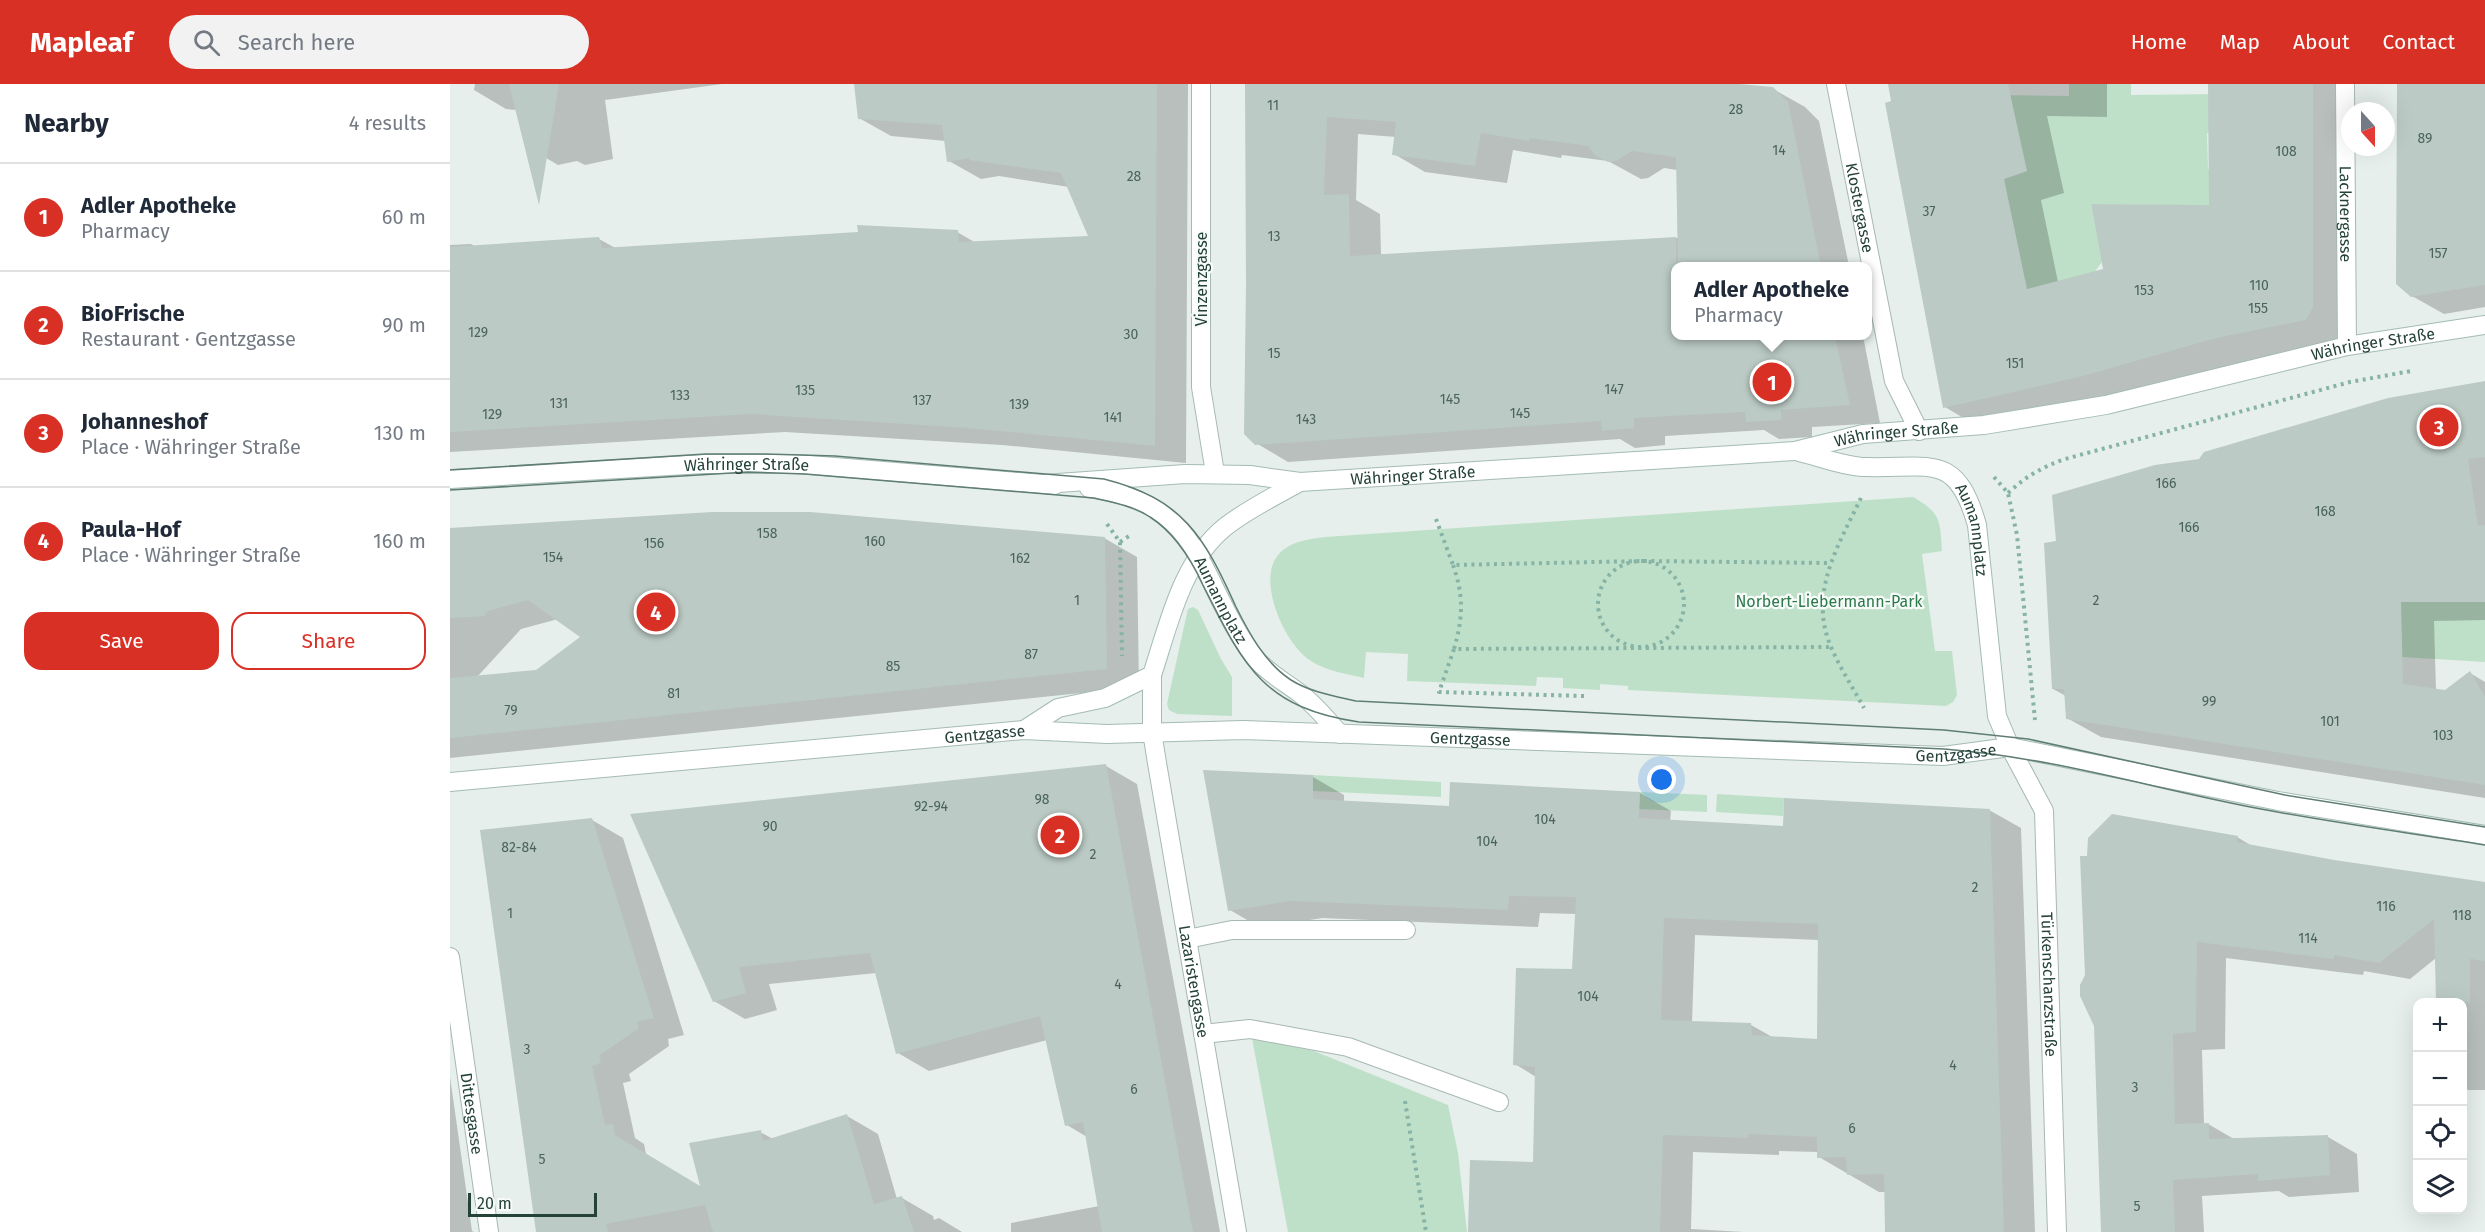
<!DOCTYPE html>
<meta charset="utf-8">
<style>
:root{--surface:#fff;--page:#f2f2f3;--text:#1f2937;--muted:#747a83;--line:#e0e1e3;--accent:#d93025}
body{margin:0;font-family:"Fira Sans",sans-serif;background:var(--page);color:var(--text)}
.controls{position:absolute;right:18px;bottom:18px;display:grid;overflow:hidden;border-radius:12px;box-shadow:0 6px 24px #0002}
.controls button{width:54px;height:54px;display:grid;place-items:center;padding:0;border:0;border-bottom:2px solid var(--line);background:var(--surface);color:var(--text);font:30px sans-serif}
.compass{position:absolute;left:1891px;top:18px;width:54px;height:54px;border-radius:50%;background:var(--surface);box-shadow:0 6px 24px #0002;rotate:159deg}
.scale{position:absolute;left:18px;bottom:15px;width:129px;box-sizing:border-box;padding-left:6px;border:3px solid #24423a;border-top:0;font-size:16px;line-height:21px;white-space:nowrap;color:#24423a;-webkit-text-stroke:4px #f7fbf9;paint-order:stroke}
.you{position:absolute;left:1212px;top:696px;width:21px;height:21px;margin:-15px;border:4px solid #fff;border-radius:50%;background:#1a73e8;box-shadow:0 0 0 9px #1a73e833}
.badge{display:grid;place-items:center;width:39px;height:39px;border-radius:50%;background:var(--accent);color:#fff;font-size:20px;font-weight:700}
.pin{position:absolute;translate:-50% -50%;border:3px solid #fff;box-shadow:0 2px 6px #0006}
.popup{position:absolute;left:1221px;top:178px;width:201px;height:78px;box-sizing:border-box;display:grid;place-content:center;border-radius:12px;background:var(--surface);filter:drop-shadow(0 2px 4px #0005);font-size:20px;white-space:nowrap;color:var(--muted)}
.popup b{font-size:22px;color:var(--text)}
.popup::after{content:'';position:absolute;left:50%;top:100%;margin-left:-12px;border:12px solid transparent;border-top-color:var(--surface)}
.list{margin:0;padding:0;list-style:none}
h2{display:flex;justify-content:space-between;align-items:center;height:78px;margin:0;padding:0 24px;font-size:26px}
h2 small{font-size:20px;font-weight:400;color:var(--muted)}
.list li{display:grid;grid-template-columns:39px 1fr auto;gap:18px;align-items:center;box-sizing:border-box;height:108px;padding:0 24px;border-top:2px solid var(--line)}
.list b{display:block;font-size:22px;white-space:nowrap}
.list p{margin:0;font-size:20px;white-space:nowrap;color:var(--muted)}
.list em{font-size:20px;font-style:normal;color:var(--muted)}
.actions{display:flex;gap:12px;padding:18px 24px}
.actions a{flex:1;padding:14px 0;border:2px solid var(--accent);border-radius:18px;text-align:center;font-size:21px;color:var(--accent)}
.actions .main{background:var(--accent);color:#fff}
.icon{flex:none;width:33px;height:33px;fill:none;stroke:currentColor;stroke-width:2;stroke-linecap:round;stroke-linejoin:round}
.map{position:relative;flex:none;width:2035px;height:1148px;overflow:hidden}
header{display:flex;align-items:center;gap:36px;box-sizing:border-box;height:84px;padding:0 30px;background:var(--accent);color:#fff}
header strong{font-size:28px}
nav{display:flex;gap:33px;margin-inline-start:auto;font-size:21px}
.search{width:420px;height:54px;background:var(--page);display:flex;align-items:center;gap:15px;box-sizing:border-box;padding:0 21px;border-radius:33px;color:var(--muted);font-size:22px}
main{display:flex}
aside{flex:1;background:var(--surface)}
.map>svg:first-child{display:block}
</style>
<header>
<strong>Mapleaf</strong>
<div class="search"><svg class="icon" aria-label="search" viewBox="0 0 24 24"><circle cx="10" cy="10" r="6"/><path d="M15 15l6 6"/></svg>Search here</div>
<nav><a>Home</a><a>Map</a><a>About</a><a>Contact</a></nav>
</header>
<main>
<aside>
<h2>Nearby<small>4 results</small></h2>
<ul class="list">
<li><span class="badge">1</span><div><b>Adler Apotheke</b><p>Pharmacy</p></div><em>60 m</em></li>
<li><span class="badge">2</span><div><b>BioFrische</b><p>Restaurant · Gentzgasse</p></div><em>90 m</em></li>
<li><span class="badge">3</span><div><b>Johanneshof</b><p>Place · Währinger Straße</p></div><em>130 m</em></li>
<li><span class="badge">4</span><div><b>Paula-Hof</b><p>Place · Währinger Straße</p></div><em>160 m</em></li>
</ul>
<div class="actions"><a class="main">Save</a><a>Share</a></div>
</aside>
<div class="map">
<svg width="2035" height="1148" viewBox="0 0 2035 1148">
<rect width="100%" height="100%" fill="#e6efeb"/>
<g fill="#bfe0c8">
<polygon points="1619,0 1681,0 1681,11 1770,10 1770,49 1757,49 1758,85 1771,84 1767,122 1641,120 1652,178 1640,194 1563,219 1554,95 1577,87 1546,11 1619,12"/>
<path d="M1463,413C1491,429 1490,436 1492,467L1472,470L1485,567H1502L1507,611L1503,618L1496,622L1178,606V602L1150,600V606L1113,604V594L1087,593L1086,602L957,597L958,570L916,568L914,594C897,590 876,587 861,577C836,562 808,501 826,474C836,458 858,455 875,453Z"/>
<polygon points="1950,518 2035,518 2035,578 1952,573"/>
<polygon points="743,523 748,526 771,575 782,593 782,632 727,630 719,626 717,620 737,529 738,525"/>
<polygon points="863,691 991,698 991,713 863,707"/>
<polygon points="1190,708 1257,711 1257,728 1189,725"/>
<polygon points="1267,710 1334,714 1333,732 1266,728"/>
<polygon points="802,954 864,967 998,1021 1008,1069 1017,1148 838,1148"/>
</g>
<g fill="#0003" fill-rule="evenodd">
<polygon points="25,0 272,0 155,16 163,75 135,81 127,77 108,81 76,62 67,26 56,25 24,6"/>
<polygon points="406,0 738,0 736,379 552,361 335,348 0,368 0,161 21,160 26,163 149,155 167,165 507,148 526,159 641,154 619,103 549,92 531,95 499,77 496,57 441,52 409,34"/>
<path d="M796,0H1274L1323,5L1355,23L1369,37L1399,182H1226V252H1413L1430,339L1362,343V353L1329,355L1314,346L1215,352V361L1185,364L1170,355L838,378L806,359L798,201ZM908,50L946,53L944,70L975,88L1057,99L1063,66L1111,74L1112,71L1158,77L1191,95L1198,94L1214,84L1227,86L1229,154L931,171L930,130L906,116Z"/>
<polygon points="1439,0 1657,0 1657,33 1597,32 1614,109 1591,116 1608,198 1655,186 1760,123 1760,0 1901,0 1894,257 1532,345 1495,323"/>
<polygon points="1948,0 2035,0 2035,223 1994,230 1962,212"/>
<polygon points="2035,300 2035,536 1984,537 1986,606 1995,608 2020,589 2035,598 2035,714 1651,653 1617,634 1616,612 1603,605 1608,458 1750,377"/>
<path d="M0,445L654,454L687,473L689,603L0,674ZM108,535L133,553L87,587L27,593L71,545Z"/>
<polygon points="656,682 687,700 770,1148 561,1148 561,1139 649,1122 637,1053 617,1041 597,956 479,987 448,969 426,889 319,900 327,926 295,935 264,917 182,732"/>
<path d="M863,693L894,711V718L1000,723L1190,709L1221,727L1220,738L1335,744L1539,726L1571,744L1585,1148H1437L1436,1108H1429L1369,1073V1068L1329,1067V1071L1243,1068L1241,1145L1294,1148H1020L1084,1079L1086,993L1065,980L1124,887L1127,830L1090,829L1088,843L872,834L811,844L780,826ZM1245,851L1369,856V957L1324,954L1301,941L1242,939Z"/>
<polygon points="142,736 173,754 234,951 218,955 219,962 179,990 181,997 173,999 185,1054 194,1060 196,1070 252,1104 310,1048 323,1055 397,1032 428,1050 447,1115 452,1114 483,1132 484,1136 489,1134 512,1148 87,1148"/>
<polygon points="1787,753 1802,762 1884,777 2035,799 2035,1006 2018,1006 2012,1003 2012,918 1987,918 1986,874 1960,895 1914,887 1913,891 1776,874 1775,965 1752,966 1754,1041 1758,1040 1784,1055 1878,1053 1907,1070 1909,1108 1839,1113 1829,1107 1752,1112 1754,1148 1652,1148 1645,941"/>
<polygon points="0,993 22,1147 24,1148 0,1148"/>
</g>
<g fill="#bbcac4" fill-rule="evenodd">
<polygon points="59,0 109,0 89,121"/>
<polygon points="404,0 707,0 705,362 518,344 302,330 0,348 0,163 149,153 152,164 408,148 407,141 508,146 509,158 638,152 611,89 519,76 519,74 497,78 492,41 408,35"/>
<polygon points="795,0 1289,0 1323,3 1338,18 1371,183 1228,183 1226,73 1182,67 1166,77 1158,78 1145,71 1138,62 1080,54 1079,57 1031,49 1025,82 942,71 946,38 877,33 874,111 899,110 900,172 1226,153 1226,252 1385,252 1400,321 1331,326 1331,336 1296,338 1295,328 1184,334 1184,344 1152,347 1151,337 805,361 794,350 796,200"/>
<polygon points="1438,0 1558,0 1577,87 1554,95 1577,205 1653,185 1641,120 1759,121 1758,0 1863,0 1863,223 1856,236 1766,254 1633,292 1493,324 1435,19 1441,17"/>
<polygon points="1947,0 2035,0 2035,201 1961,213 1946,200"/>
<polygon points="2035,297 2035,373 2018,375 2028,442 2035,441 2035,518 1951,518 1953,600 1995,606 2020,587 2035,613 2035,701 1616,635 1614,605 1602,605 1594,459 1606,457 1602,411 1705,381 1749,375 1754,368 1938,314"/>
<polygon points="262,428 360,428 655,453 657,585 0,654 0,594 86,586 130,553 78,516 38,527 34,532 0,534 0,444"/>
<polygon points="656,680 743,1148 652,1148 633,1038 615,1042 590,932 446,970 420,869 289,883 296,909 263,918 180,730"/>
<path d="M753,686L863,691V715L999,722L1000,698L1190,708L1189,734L1333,742L1334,714L1540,725L1554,1148H1435L1434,1090L1397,1091L1396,1073L1367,1074V1053L1299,1050L1298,1054L1213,1051L1210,1148H1018L1020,1076L1083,1078L1085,983L1063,981L1066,884L1122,885L1126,813L1059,812L1058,826L840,817L778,827ZM1214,834L1368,840L1367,955L1302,951L1301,939L1211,936Z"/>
<polygon points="1662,730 1788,752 1787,758 1884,776 2035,798 2035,877 2020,875 2020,918 1986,918 1984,835 1929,879 1884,871 1884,875 1747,858 1746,948 1723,950 1725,1040 1759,1039 1759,1055 1878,1051 1880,1091 1808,1097 1808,1090 1723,1096 1725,1148 1651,1148 1644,942 1630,912 1630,901 1635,891 1630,772 1637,772 1638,754"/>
<polygon points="142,734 204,934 187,938 189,944 149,972 151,979 142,982 155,1041 163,1040 165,1051 250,1102 239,1059 311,1046 313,1057 397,1030 424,1120 452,1112 464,1148 263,1148 255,1121 156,1140 158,1148 86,1148 30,746"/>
</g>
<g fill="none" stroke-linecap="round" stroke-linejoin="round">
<g stroke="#a8b8b2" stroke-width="20">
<g id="service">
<polyline points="737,855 782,846 956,846"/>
<polyline points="753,950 800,945 898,963 1049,1018"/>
</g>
</g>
<g stroke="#a8b8b2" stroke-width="20">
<g id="minor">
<polyline points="751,0 751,303 765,389"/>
<path id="s1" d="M1386,0L1444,297L1469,347"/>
<path id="s2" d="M1895,0L1897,262"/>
<path id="s3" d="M702,591V648L707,679L787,1148"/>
<path id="s4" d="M1560,663L1594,727L1607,1148"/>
<path id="s5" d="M0,873L39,1148"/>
</g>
</g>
<g stroke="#a4bbb3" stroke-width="20">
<g id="secondary">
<path id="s6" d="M1349,368C1371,373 1395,383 1417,383C1480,385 1506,367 1527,441L1547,632L1560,663"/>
<path id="s7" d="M0,395L254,380H348L605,401"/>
<path id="s8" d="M594,400L735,390L800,391L850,398L1345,367L1413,350L1534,341L1656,321L1897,262L2035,241"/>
<path id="s9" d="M639,404C753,420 744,484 797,563C812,586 831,595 852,611C866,622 878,637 890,650"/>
<path d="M574,646L608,624L655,614L702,591C719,540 731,479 775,443C798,425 825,412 850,398"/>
<path id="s10" d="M0,698L574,646L657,650L793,646L1493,672L1560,663L1828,717L2035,751"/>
</g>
</g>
<g stroke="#86b3a5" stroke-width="4" stroke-dasharray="3 4.5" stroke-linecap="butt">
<polyline points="1544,393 1558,409 1567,451 1585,636"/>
<path d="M1558,409C1575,393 1592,383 1615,375L1900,298L1961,287"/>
<path d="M1411,414C1388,462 1358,509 1381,563C1390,584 1403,604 1414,624"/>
<polyline points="986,435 1003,481 1193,477 1379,479"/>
<polyline points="657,440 670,458 672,572"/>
<polyline points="670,458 682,450"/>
<circle cx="1191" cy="520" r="43"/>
<path d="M1003,481C1014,512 1013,534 1004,565"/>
<polyline points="1134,612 989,608 1004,565 1381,563"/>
<polyline points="955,1017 976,1148"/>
</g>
<use href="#service" stroke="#fff" stroke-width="18"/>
<use href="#minor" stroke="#fff" stroke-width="18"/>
<use href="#secondary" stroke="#fff" stroke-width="18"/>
<g stroke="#5f7d75" stroke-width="1.5">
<path d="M0,386L256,370H315L385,372L654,395C733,415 754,452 786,523C799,549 815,579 841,596C860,608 884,612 906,617L1494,646L1578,655L1835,711L2035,743"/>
<path d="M0,406L298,388L355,390L644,414C662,418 684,422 700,433C725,449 741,475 753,501C793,580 812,624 909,638L1494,665C1601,673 1705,705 1811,725C1885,739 1960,749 2035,761"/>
</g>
</g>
<g text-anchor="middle" stroke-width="4.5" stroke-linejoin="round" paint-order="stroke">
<g font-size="14" fill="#4a645c">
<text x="823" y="26">11</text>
<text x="1286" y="30">28</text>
<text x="1975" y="59">89</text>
<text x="1329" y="71">14</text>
<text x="1836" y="72">108</text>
<text x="684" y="97">28</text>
<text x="1479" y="132">37</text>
<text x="824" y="157">13</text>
<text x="1988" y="174">157</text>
<text x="1809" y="206">110</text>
<text x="1694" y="211">153</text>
<text x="1808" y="229">155</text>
<text x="28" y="253">129</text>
<text x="681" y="255">30</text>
<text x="824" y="274">15</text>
<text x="1565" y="284">151</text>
<text x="1164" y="310">147</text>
<text x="355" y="311">135</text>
<text x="230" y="316">133</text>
<text x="1000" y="320">145</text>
<text x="472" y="321">137</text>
<text x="109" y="324">131</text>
<text x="569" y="325">139</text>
<text x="1070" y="334">145</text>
<text x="42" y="335">129</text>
<text x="663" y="338">141</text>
<text x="856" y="340">143</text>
<text x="1716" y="404">166</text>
<text x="1875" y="432">168</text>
<text x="1739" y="448">166</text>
<text x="317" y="454">158</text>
<text x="425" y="462">160</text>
<text x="204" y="464">156</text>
<text x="103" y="478">154</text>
<text x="570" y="479">162</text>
<text x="627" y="521">1</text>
<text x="1646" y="521">2</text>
<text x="581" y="575">87</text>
<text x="443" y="587">85</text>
<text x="224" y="614">81</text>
<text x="1759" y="622">99</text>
<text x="61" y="631">79</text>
<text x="1880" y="642">101</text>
<text x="1993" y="656">103</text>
<text x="592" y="720">98</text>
<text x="481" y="727">92-94</text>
<text x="1095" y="740">104</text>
<text x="320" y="747">90</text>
<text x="1037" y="762">104</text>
<text x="69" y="768">82-84</text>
<text x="643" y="775">2</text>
<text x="1525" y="808">2</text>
<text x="1936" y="827">116</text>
<text x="60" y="834">1</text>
<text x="2012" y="836">118</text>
<text x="1858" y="859">114</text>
<text x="668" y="905">4</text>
<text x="1138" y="917">104</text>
<text x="77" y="970">3</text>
<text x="1503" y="986">4</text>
<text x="1685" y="1008">3</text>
<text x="684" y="1010">6</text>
<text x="1402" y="1049">6</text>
<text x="92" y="1080">5</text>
<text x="1687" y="1127">5</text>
</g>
<g font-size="16" fill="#24423a" stroke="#f7fbf9">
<text dy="6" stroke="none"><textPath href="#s1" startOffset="126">Klostergasse</textPath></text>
<text dy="6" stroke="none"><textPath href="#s2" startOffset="130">Lacknergasse</textPath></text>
<text transform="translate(751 195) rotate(-90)" y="6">Vinzenzgasse</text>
<text dy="6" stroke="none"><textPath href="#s8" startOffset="1342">Währinger Straße</textPath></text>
<text dy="6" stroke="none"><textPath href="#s8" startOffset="856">Währinger Straße</textPath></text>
<text dy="6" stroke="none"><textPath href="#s7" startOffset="297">Währinger Straße</textPath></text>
<text dy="6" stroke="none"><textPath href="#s8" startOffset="370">Währinger Straße</textPath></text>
<text dy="6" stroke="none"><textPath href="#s6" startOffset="216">Aumannplatz</textPath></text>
<text dy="6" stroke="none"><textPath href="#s9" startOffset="184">Aumannplatz</textPath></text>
<text dy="6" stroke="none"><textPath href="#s10" startOffset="537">Gentzgasse</textPath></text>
<text dy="6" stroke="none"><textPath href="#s10" startOffset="1023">Gentzgasse</textPath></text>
<text dy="6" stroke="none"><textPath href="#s10" startOffset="1509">Gentzgasse</textPath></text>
<text dy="6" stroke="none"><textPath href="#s3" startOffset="310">Lazaristengasse</textPath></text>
<text dy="6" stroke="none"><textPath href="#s4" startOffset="246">Türkenschanzstraße</textPath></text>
<text dy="6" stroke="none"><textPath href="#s5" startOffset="158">Dittesgasse</textPath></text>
</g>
<g font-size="16" fill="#2d7a4b" stroke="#f7fbf9">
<text x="1379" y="523">Norbert-Liebermann-Park</text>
</g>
</g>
</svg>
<div class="controls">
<button>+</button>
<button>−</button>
<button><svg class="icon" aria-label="locate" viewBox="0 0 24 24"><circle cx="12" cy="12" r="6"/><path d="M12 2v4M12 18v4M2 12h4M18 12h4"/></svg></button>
<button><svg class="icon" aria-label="layers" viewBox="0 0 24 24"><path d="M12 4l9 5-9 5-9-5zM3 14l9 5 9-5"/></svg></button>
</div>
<svg class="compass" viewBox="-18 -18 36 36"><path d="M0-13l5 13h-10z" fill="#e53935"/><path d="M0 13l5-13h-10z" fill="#747a83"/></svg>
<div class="scale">20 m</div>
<div class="you"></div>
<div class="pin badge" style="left:1322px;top:298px">1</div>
<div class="popup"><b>Adler Apotheke</b>Pharmacy</div>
<div class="pin badge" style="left:610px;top:751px">2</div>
<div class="pin badge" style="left:1989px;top:343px">3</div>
<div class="pin badge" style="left:206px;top:528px">4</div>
</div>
</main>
